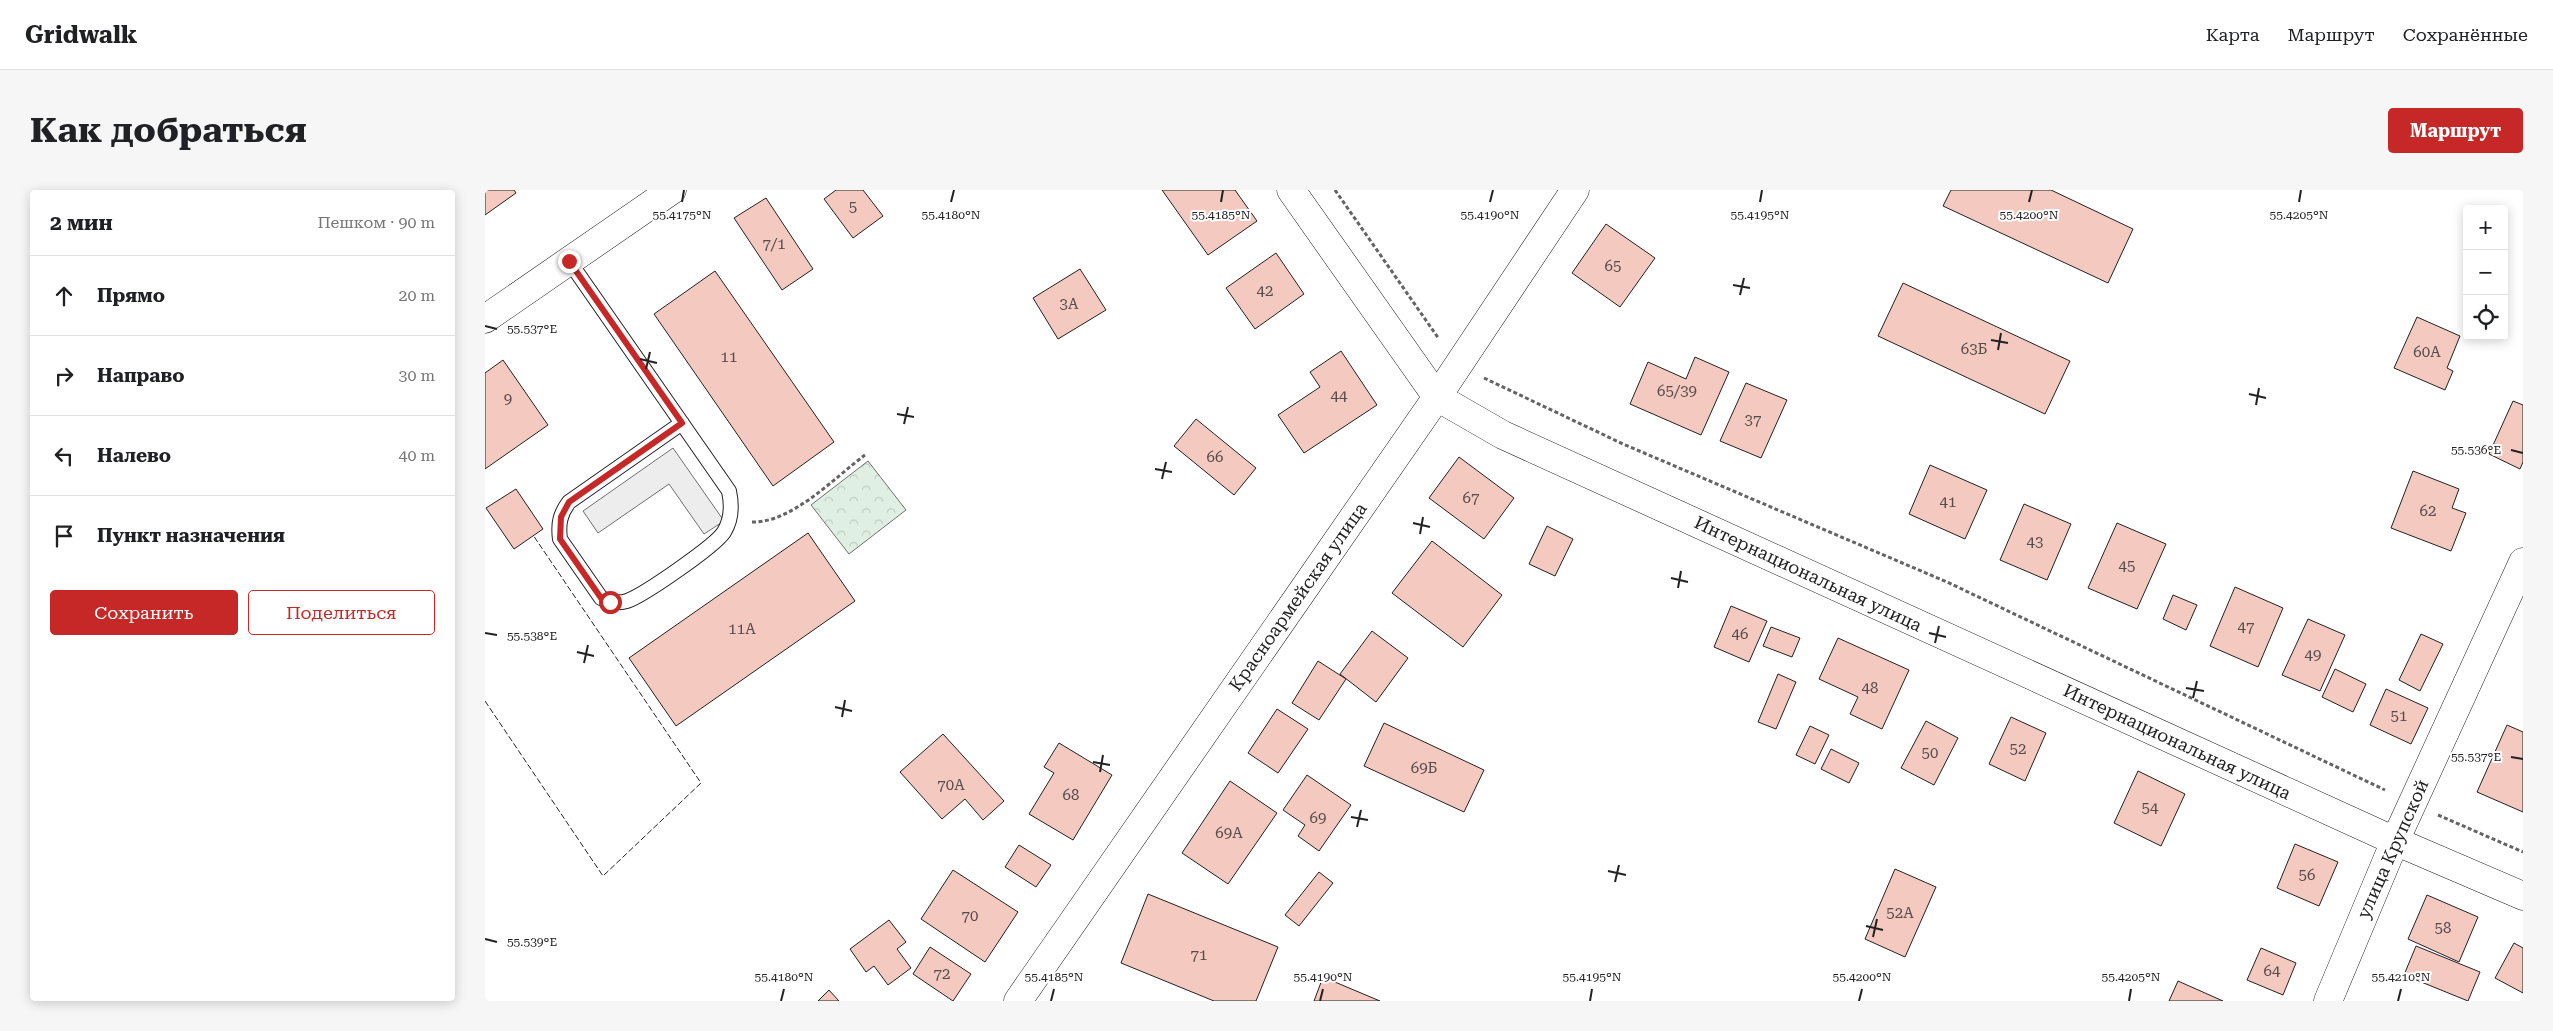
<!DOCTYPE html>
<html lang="ru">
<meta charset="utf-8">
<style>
:root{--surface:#fff;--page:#f6f6f6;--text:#202124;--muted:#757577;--line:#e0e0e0;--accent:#c62828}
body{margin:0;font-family:"Roboto Serif",serif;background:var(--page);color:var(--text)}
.controls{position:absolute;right:15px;top:15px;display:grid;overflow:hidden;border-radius:5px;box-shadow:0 2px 12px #0003}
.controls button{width:45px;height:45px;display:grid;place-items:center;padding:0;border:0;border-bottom:1px solid var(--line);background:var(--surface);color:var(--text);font:25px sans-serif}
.stop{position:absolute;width:15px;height:15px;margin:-11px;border:4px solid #c62828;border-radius:50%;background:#fff}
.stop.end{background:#c62828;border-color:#fff;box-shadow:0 1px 5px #0008}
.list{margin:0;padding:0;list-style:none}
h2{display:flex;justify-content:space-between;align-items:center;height:65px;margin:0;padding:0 20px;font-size:21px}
h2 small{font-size:16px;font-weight:400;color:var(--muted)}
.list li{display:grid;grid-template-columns:32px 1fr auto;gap:15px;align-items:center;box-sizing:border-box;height:80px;padding:0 20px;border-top:1px solid var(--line)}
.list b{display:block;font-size:19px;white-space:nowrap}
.list em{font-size:16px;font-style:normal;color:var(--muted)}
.actions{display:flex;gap:10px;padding:15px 20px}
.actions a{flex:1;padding:11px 0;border:1px solid var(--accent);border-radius:5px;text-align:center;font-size:18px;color:var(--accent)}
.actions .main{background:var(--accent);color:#fff}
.icon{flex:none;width:28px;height:28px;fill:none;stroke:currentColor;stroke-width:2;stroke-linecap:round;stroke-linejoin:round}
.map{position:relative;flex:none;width:2038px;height:811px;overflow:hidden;border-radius:5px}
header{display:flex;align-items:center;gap:30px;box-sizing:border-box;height:70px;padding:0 25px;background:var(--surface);border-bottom:1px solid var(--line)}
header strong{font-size:24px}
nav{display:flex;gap:28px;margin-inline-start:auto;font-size:18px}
.intro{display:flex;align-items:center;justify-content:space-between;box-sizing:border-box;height:120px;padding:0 30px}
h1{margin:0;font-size:35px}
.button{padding:12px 22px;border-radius:5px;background:var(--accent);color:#fff;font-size:18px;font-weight:700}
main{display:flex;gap:30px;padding:0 30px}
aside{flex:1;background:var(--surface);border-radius:5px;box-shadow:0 2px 12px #0003}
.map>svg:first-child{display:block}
</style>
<header>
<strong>Gridwalk</strong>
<nav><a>Карта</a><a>Маршрут</a><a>Сохранённые</a></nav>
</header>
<div class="intro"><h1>Как добраться</h1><a class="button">Маршрут</a></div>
<main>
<aside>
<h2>2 мин<small>Пешком · 90 m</small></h2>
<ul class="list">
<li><svg class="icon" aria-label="ahead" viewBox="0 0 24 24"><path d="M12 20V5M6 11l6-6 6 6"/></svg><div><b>Прямо</b></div><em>20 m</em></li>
<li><svg class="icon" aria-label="right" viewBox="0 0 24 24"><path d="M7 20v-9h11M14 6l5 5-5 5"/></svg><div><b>Направо</b></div><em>30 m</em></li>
<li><svg class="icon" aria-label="left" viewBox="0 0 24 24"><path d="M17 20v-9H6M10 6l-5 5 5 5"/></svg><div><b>Налево</b></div><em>40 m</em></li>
<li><svg class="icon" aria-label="arrive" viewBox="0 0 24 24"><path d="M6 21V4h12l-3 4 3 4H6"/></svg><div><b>Пункт назначения</b></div></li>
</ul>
<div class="actions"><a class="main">Сохранить</a><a>Поделиться</a></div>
</aside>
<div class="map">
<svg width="2038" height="811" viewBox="0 0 2038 811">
<defs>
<pattern id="park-crowns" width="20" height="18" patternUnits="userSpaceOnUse" patternTransform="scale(1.25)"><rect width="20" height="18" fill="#e0efe3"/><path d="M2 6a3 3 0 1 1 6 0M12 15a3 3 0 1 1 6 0" fill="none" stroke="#c0cdc2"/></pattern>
</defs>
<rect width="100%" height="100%" fill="#fff"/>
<polygon fill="url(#park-crowns)" stroke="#6f6f6f" points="383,271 421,320 364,364 326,315"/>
<polygon fill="#ededed" stroke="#6f6f6f" points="188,258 239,331 219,344 184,294 113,343 98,321"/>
<g fill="#f3c9c0" stroke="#222">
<polygon points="0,0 29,0 31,3 0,25"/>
<polygon points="351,0 378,0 398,26 368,48 339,9"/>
<polygon points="677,0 750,0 772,31 723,65"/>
<polygon points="1466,0 1566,0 1648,39 1623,93 1458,16"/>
<polygon points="281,8 328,79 297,100 249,28"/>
<polygon points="1121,34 1170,68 1135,117 1087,83"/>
<polygon points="791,63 819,104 770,139 741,98"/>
<polygon points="595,79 621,120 573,149 548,108"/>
<polygon points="230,81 349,252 288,296 169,124"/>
<polygon points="1418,93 1585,171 1560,224 1393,146"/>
<polygon points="1932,127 1975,146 1962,178 1968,181 1960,200 1909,178"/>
<polygon points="856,161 892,215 819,263 793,225 835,197 825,182"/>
<polygon points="1210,167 1244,182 1216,245 1145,214 1163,172 1201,189"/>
<polygon points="18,170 63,235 0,279 0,183"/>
<polygon points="1261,193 1302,210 1276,268 1235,251"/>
<polygon points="2028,211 2038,215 2038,272 2035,279 2004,264"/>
<polygon points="711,229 771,278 749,305 689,256"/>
<polygon points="974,267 1029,308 999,349 944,308"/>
<polygon points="1445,275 1502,300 1480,349 1424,324"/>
<polygon points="1928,281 1974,299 1967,318 1981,323 1966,361 1906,338"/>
<polygon points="31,299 58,339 29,359 1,318"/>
<polygon points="1539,314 1586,334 1562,390 1515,370"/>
<polygon points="1632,333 1681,354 1652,419 1603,398"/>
<polygon points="1062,336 1088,349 1070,386 1044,374"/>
<polygon points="323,343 370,411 191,536 144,468"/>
<polygon points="947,351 1017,405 978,457 907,403"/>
<polygon points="1750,397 1798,418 1773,477 1725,456"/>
<polygon points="1688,405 1712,415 1701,440 1678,429"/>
<polygon points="1246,416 1282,431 1264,472 1229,457"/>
<polygon points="1823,429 1860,445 1835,501 1797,485"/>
<polygon points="1286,437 1315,448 1307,467 1278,456"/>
<polygon points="887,441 923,468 891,512 855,484"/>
<polygon points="1936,444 1958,454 1935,501 1914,490"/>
<polygon points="1353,448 1424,480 1397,539 1365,524 1373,507 1334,489"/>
<polygon points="833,471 861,489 834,530 807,513"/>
<polygon points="1850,479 1881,494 1868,522 1837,507"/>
<polygon points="1293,484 1311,492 1291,539 1273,532"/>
<polygon points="1901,499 1943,518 1926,554 1885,535"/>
<polygon points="792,519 823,539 793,583 763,563"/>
<polygon points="1526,527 1561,543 1540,591 1504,574"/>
<polygon points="1441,531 1473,548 1449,595 1416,578"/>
<polygon points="899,533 999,580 979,622 879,576"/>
<polygon points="2022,535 2038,542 2038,622 1992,602"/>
<polygon points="1325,536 1344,545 1330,574 1311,565"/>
<polygon points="458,544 519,611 498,630 480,609 457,629 415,582"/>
<polygon points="574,553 627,585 588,650 544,624 569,583 559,577"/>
<polygon points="1346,559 1374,573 1364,593 1336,579"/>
<polygon points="1653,581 1700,604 1676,656 1629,633"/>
<polygon points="822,585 866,615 834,661 813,646 820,635 798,620"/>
<polygon points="745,591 792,623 743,694 697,663"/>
<polygon points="1810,654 1853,672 1834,716 1792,698"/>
<polygon points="534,655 566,675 551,697 520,677"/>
<polygon points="1410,679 1451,697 1420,767 1380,749"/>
<polygon points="468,680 533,722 500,772 436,729"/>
<polygon points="834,682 848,693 814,736 800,725"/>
<polygon points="663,704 793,757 771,811 729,811 636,773"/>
<polygon points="1942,705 1993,727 1974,772 1923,749"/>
<polygon points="404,730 421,752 412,759 426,778 403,795 389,776 381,782 365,759"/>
<polygon points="2029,753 2038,758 2038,803 2010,788"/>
<polygon points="1931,756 1995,782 1983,811 1919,785"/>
<polygon points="445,757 486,784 468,811 428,784"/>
<polygon points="1776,758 1811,773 1798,805 1762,790"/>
<polygon points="838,787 895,811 829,811"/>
<polygon points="1693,791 1738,811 1684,811"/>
<polygon points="344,800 354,811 333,811"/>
</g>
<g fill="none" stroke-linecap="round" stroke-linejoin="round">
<g stroke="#222" stroke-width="16">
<path id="lane" d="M84,71L244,301C247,315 247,329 239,342C230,356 159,405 142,411C133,414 125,412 116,408L75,349C73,334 75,324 84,312L197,233"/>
</g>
<g stroke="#222" stroke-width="29">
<g id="street">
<polyline points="0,129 187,0"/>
<polyline points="1843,811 1910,651 2038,372"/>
</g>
</g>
<g stroke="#222" stroke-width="29">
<g id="secondary">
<polyline points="806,0 952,207 1018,245 1910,651 2038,706"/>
<polyline points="533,811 952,207 1090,0"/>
</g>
</g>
<g stroke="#646464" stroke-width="3" stroke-dasharray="4 2.5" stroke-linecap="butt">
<polyline points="850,0 954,149"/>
<polyline points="999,188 1138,254 1462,392 1900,600"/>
<path d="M267,332C307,333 349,288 380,265"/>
<polyline points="1953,625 2038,662"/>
</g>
<use href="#lane" stroke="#fff" stroke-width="14"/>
<use href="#street" stroke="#fff" stroke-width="28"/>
<use href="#secondary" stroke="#fff" stroke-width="28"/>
<polyline stroke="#222" stroke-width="1" stroke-dasharray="6 2.5" stroke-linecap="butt" points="0,511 118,686 216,593 48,345"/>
</g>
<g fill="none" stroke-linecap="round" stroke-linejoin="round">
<polyline stroke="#c62828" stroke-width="6" points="84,71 197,233 84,312 76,327 75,349 116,408 125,412"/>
</g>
<path fill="none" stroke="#222" stroke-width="2" d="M197,12L199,0M466,12L469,0M736,12L738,0M1005,12L1008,0M1275,12L1277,0M1544,12L1547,0M1814,12L1816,0M1248,95L1265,98M1255,105L1259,88M0,136L12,139M1506,150L1523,153M1513,160L1516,143M155,169L172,173M161,179L165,162M1764,204L1781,208M1771,215L1774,198M412,224L429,227M419,234L423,217M2026,260L2038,263M670,279L687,282M677,289L681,272M928,333L945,337M935,344L938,327M1186,388L1203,392M1193,398L1196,381M0,443L12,445M1444,443L1461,447M1450,453L1454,436M92,462L109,466M99,473L103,455M1701,498L1719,501M1708,508L1712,491M350,517L367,521M357,527L360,510M2026,567L2038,569M608,572L625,575M615,582L618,565M866,627L883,630M872,637L876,620M1123,681L1141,685M1130,692L1134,675M1381,736L1398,740M1388,747L1392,729M0,749L12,752M296,811L299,799M566,811L569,799M835,811L838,799M1105,811L1107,799M1374,811L1377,799M1644,811L1646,799M1913,811L1916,799"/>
<g text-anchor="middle" stroke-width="4" stroke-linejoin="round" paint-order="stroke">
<g font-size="15" fill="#564c4a">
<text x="368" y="22">5</text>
<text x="289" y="59">7/1</text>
<text x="1128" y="81">65</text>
<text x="780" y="106">42</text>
<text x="584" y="119">3А</text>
<text x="1489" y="164">63Б</text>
<text x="1942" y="167">60А</text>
<text x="244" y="172">11</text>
<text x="1192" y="206">65/39</text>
<text x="854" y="211">44</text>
<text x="23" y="214">9</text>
<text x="1268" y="235">37</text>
<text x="730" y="272">66</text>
<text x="986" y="313">67</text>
<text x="1463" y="317">41</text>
<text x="1943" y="326">62</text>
<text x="1550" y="357">43</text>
<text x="1642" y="381">45</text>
<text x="1761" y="442">47</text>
<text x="257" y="444">11А</text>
<text x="1255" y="449">46</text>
<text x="1828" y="470">49</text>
<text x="1385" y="503">48</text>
<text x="1914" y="531">51</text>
<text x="1533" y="564">52</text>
<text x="1445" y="568">50</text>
<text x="939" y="583">69Б</text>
<text x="466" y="600">70А</text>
<text x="586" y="610">68</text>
<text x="1665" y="623">54</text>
<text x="833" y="633">69</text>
<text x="744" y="648">69А</text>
<text x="1822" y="690">56</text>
<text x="1415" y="728">52А</text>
<text x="485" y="731">70</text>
<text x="1958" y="743">58</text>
<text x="714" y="770">71</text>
<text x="1787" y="786">64</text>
<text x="457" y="789">72</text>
</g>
<g font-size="18" fill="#222" stroke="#fff">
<text transform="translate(1323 384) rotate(25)" y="6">Интернациональная улица</text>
<text transform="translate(813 407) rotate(-55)" y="6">Красноармейская улица</text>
<text transform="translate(1692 552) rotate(25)" y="6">Интернациональная улица</text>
<text transform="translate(1908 659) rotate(-66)" y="6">улица Крупской</text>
</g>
</g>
<g font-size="12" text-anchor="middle" fill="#222" stroke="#fff" stroke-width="4" stroke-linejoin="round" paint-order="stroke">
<text x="197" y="29">55.4175°N</text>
<text x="466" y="29">55.4180°N</text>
<text x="736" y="29">55.4185°N</text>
<text x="1005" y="29">55.4190°N</text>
<text x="1275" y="29">55.4195°N</text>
<text x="1544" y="29">55.4200°N</text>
<text x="1814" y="29">55.4205°N</text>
<text x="47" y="143">55.537°E</text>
<text x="1991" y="264">55.536°E</text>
<text x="47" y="450">55.538°E</text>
<text x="1991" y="571">55.537°E</text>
<text x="47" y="756">55.539°E</text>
<text x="299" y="791">55.4180°N</text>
<text x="569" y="791">55.4185°N</text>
<text x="838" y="791">55.4190°N</text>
<text x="1107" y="791">55.4195°N</text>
<text x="1377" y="791">55.4200°N</text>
<text x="1646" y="791">55.4205°N</text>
<text x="1916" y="791">55.4210°N</text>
</g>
</svg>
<div class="controls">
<button>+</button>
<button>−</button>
<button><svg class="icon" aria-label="locate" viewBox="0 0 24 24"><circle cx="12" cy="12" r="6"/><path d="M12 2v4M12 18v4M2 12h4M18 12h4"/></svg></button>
</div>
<div class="stop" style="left:125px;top:412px"></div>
<div class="stop end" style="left:84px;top:71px"></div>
</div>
</main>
